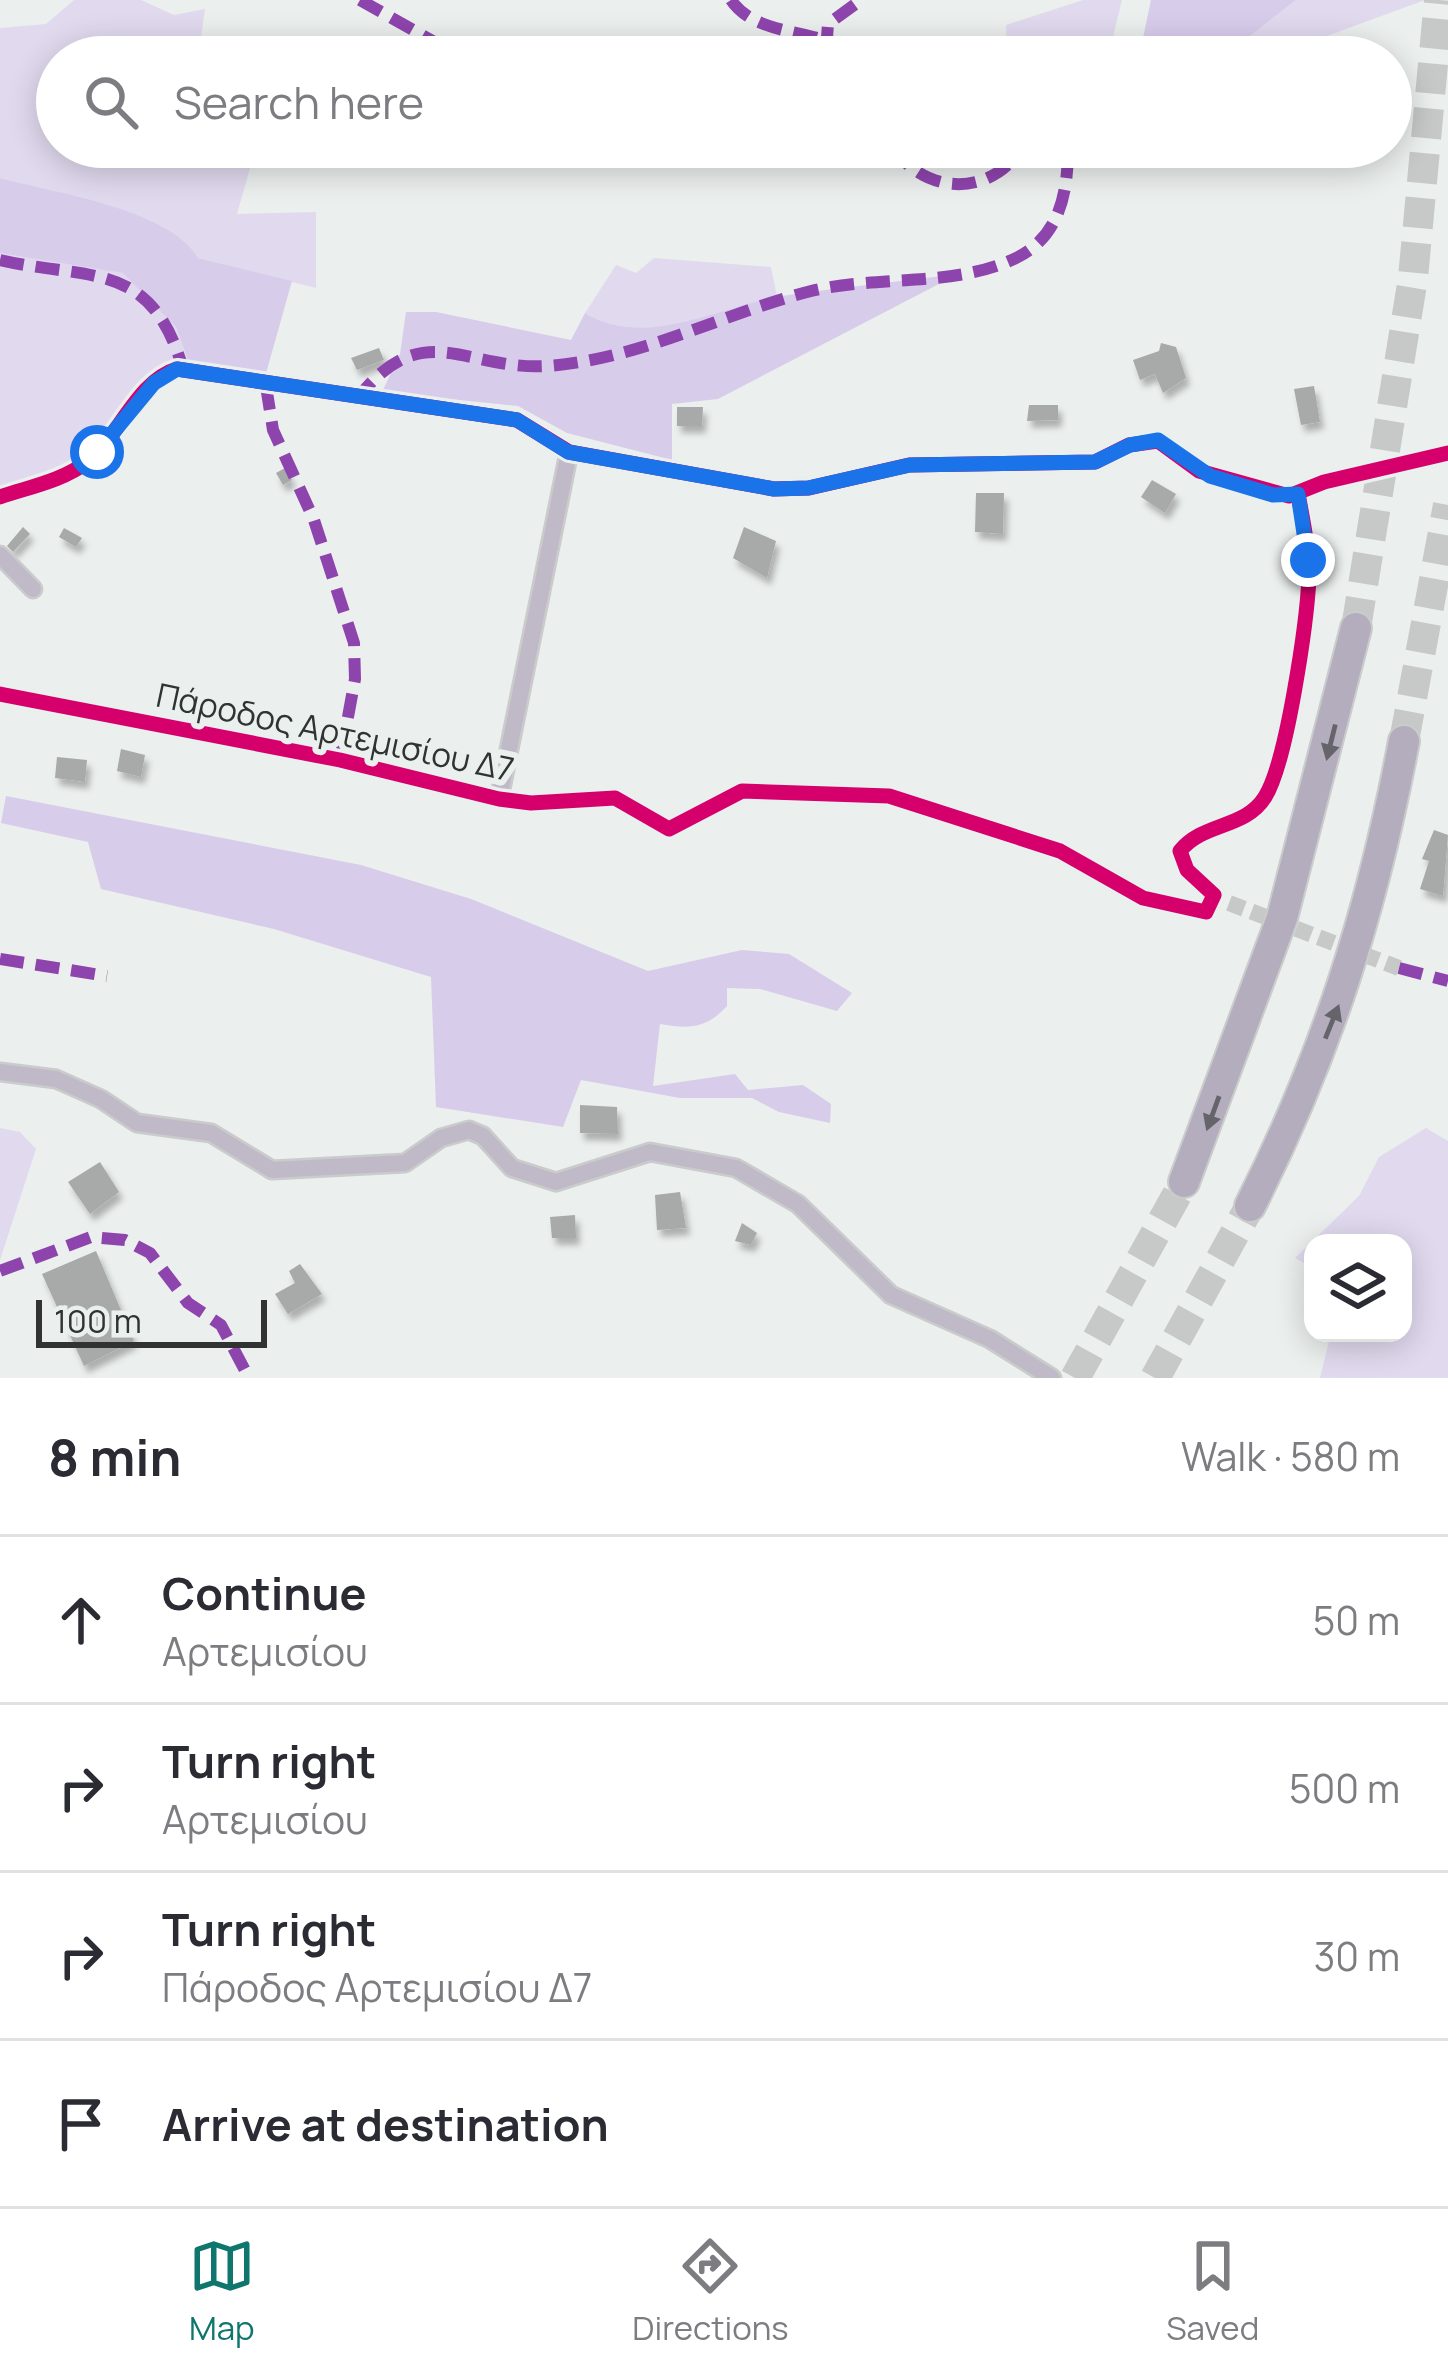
<!DOCTYPE html>
<meta charset="utf-8">
<style>
:root{--surface:#fff;--page:#f7f7f7;--text:#2b2b33;--muted:#7c7c81;--line:#e1e1e2;--accent:#0f766e}
body{margin:0;font-family:Manrope,sans-serif;background:var(--page);color:var(--text)}
.controls{position:absolute;right:36px;bottom:36px;display:grid;overflow:hidden;border-radius:24px;box-shadow:0 6px 30px #0003}
.controls button{width:108px;height:108px;display:grid;place-items:center;padding:0;border:0;border-bottom:3px solid var(--line);background:var(--surface);color:var(--text);font:60px sans-serif}
.scale{position:absolute;left:36px;bottom:30px;width:231px;box-sizing:border-box;padding-left:12px;border:6px solid #313333;border-top:0;font-size:33px;line-height:42px;white-space:nowrap;color:#313333;-webkit-text-stroke:9px #eaf0ee;paint-order:stroke}
.stop{position:absolute;width:36px;height:36px;margin:-27px;border:9px solid #1a73e8;border-radius:50%;background:#fff}
.stop.end{background:#1a73e8;border-color:#fff;box-shadow:0 3px 12px #0008}
.list{margin:0;padding:0;list-style:none}
h2{display:flex;justify-content:space-between;align-items:center;height:156px;margin:0;padding:0 48px;font-size:51px}
h2 small{font-size:39px;font-weight:400;color:var(--muted)}
.list li{display:grid;grid-template-columns:78px 1fr auto;gap:36px;align-items:center;box-sizing:border-box;height:168px;padding:0 48px;border-top:3px solid var(--line)}
.list b{display:block;font-size:45px;white-space:nowrap}
.list p{margin:0;font-size:39px;white-space:nowrap;color:var(--muted)}
.list em{font-size:39px;font-style:normal;color:var(--muted)}
.icon{flex:none;width:66px;height:66px;fill:none;stroke:currentColor;stroke-width:2;stroke-linecap:round;stroke-linejoin:round}
.map{position:relative;flex:none;width:1448px;height:1378px;overflow:hidden}
.search{position:absolute;background:var(--surface);box-shadow:0 6px 30px #0003;left:36px;right:36px;top:36px;height:132px;display:flex;align-items:center;gap:30px;box-sizing:border-box;padding:0 42px;border-radius:66px;color:var(--muted);font-size:45px}
.sheet{height:828px;background:var(--surface)}
nav{display:flex;justify-content:space-around;align-items:center;box-sizing:border-box;height:168px;border-top:3px solid var(--line);background:var(--surface);font-size:33px;color:var(--muted)}
nav a{display:grid;justify-items:center;gap:6px}
nav .on{color:var(--accent)}
.map>svg:first-child{display:block}
</style>
<div class="map">
<svg width="1448" height="1378" viewBox="0 0 1448 1378">
<defs>
<filter id="shadow"><feDropShadow dx="4" dy="7" stdDeviation="3" flood-color="#0004"/></filter>
</defs>
<rect width="100%" height="100%" fill="#ebefed"/>
<g fill="#e1daef">
<polygon points="74,0 141,0 174,15 205,9 200,44 250,57 57,57 57,147 256,147 237,214 316,212 316,288 198,258 150,220 0,178 0,28 46,24"/>
<polygon points="1083,0 1122,0 1108,57 1007,57 1006,25"/>
<polygon points="1296,0 1425,0 1327,36 1307,57 1223,57"/>
<polygon points="0,252 124,273 176,327 190,366 175,365 70,466 0,491"/>
<path d="M654,258L771,267L777,297C720,314 640,347 585,313L616,265L636,273Z"/>
<polygon points="0,1128 20,1132 36,1149 0,1260"/>
<polygon points="1426,1128 1448,1141 1448,1378 1320,1378 1331,1333 1403,1333 1403,1243 1313,1243 1313,1268 1295,1258 1359,1196 1379,1157"/>
</g>
<g fill="#d8cceb">
<polygon points="1151,0 1296,0 1223,57 1139,57"/>
<path d="M0,178C54,193 170,209 198,258L292,281L265,377L190,366L176,327L123,273L0,253Z"/>
<path d="M958,274L718,399L672,404V460L567,433L518,406L382,392L400,354L406,312H436L571,340L585,313C646,350 720,306 782,296C840,287 899,282 958,274Z"/>
<path d="M6,796L361,865L471,899L648,971L742,950L789,954L852,993L837,1011L760,989L727,988V1006C706,1029 689,1029 660,1024L653,1086L735,1074L748,1090L803,1085L831,1104L830,1123L779,1112L752,1098H680L581,1080L563,1127L436,1107L431,977L274,929L101,889L88,842L1,823Z"/>
</g>
<g fill="#a7aaa8" filter="url(#shadow)">
<polygon points="1161,343 1176,347 1186,378 1163,393 1155,374 1140,380 1133,360 1159,351"/>
<polygon points="379,348 384,360 357,370 351,358"/>
<polygon points="1314,386 1320,422 1301,425 1294,389"/>
<polygon points="1029,405 1058,405 1058,420 1027,421"/>
<polygon points="677,407 703,407 702,426 677,426"/>
<polygon points="285,468 292,480 283,485 276,473"/>
<polygon points="1152,480 1176,494 1165,513 1141,497"/>
<polygon points="976,493 1004,493 1003,534 975,532"/>
<polygon points="23,527 30,534 13,552 7,546"/>
<polygon points="744,527 776,541 767,578 733,558"/>
<polygon points="64,528 82,538 76,547 59,537"/>
<polygon points="121,749 145,755 141,777 117,771"/>
<polygon points="57,757 87,760 85,782 55,778"/>
<polygon points="1434,830 1448,835 1443,896 1420,889 1429,861 1422,859"/>
<polygon points="580,1105 617,1107 618,1134 580,1133"/>
<polygon points="100,1162 119,1192 90,1214 68,1182"/>
<polygon points="680,1192 686,1228 657,1230 655,1195"/>
<polygon points="575,1215 576,1238 552,1238 550,1217"/>
<polygon points="742,1223 757,1233 751,1245 735,1241"/>
<polygon points="96,1251 134,1341 84,1366 42,1274"/>
<polygon points="300,1264 322,1294 288,1314 275,1294 295,1283 289,1271"/>
</g>
<g fill="none" stroke-linecap="round" stroke-linejoin="round">
<polyline stroke="#c6c9c8" stroke-width="16" stroke-dasharray="16 8" stroke-linecap="butt" points="1229,903 1399,968"/>
<g stroke="#c6c9c8" stroke-width="30" stroke-dasharray="30 15" stroke-linecap="butt">
<polyline points="1356,628 1413,278 1439,0"/>
<polyline points="1404,741 1448,505"/>
<polyline points="1075,1378 1184,1182"/>
<polyline points="1155,1378 1250,1206"/>
</g>
<g stroke="#cacccc" stroke-width="21">
<g id="street">
<path d="M0,497C29,487 62,481 87,462C119,437 137,381 177,369L517,420L569,452L774,489L809,488L909,465L1095,462L1129,445L1158,441L1199,471L1289,496L1324,482L1448,453"/>
<polyline points="0,555 33,589"/>
<path d="M0,694L340,760L499,799L531,803L615,798L669,829L742,791L889,796L1060,851L1143,898L1206,912L1214,895L1187,870L1180,851C1203,822 1245,829 1265,797C1287,762 1307,621 1309,577C1309,549 1303,521 1298,494"/>
<polyline points="499,799 569,452"/>
<polyline points="0,1072 56,1079 101,1099 137,1123 211,1133 272,1170 405,1163 441,1138 469,1130 483,1136 512,1168 556,1182 650,1152 736,1168 798,1204 891,1295 990,1339 1052,1378"/>
</g>
</g>
<g stroke="#cacccc" stroke-width="34">
<g id="highway">
<polyline points="1184,1182 1282,918 1356,628"/>
<path d="M1250,1206C1328,1051 1372,911 1404,741"/>
</g>
</g>
<use href="#street" stroke="#c0bac8" stroke-width="16"/>
<use href="#highway" stroke="#b3adbd" stroke-width="30"/>
<g stroke="#8e44ad" stroke-width="12" stroke-dasharray="24 12" stroke-linecap="butt">
<polyline points="360,0 461,57"/>
<path d="M731,0C749,27 787,30 817,38L831,57"/>
<polyline points="826,51 828,24 861,0"/>
<path d="M893,147C925,196 992,197 1022,147"/>
<path d="M0,260C91,281 151,259 183,369"/>
<polyline points="266,386 273,430 314,520 354,643 355,679 340,760"/>
<path d="M356,400C423,314 464,371 547,366C642,359 721,314 811,291C876,275 957,288 1018,257C1061,235 1068,190 1068,147"/>
<polyline points="0,959 107,976"/>
<polyline points="1399,968 1448,981"/>
<polyline points="0,1271 91,1237 125,1240 150,1253 188,1303 221,1325 249,1378"/>
</g>
<g stroke="#eaf0ee" stroke-width="22">
<g id="cycleway">
<path d="M0,497C29,487 62,481 87,462C119,437 137,381 177,369L517,420L569,452L774,489L809,488L909,465L1095,462L1129,445L1158,441L1199,471L1289,496L1324,482L1448,453"/>
<path d="M0,694L340,760L499,799L531,803L615,798L669,829L742,791L889,796L1060,851L1143,898L1206,912L1214,895L1187,870L1180,851C1203,822 1245,829 1265,797C1287,762 1307,621 1309,577C1309,549 1303,521 1298,494"/>
</g>
</g>
<use href="#cycleway" stroke="#d6006c" stroke-width="15"/>
</g>
<defs><path id="oneway-solid" d="M-6-.8H1V-3.2L6.5 0L1 3.2V.8H-6Z" transform="scale(3)"/></defs>
<g fill="#65646a">
<use href="#oneway-solid" transform="translate(1331 742) rotate(104)"/>
<use href="#oneway-solid" transform="translate(1332 1022) rotate(-68)"/>
<use href="#oneway-solid" transform="translate(1213 1113) rotate(110)"/>
</g>
<g fill="none" stroke-linecap="round" stroke-linejoin="round">
<polyline stroke="#1a73e8" stroke-width="15" points="97,452 154,383 177,369 517,420 568,452 774,489 808,488 910,465 1095,462 1130,445 1158,440 1210,476 1273,495 1298,494 1308,560"/>
</g>
<g text-anchor="middle" stroke-width="12" stroke-linejoin="round" paint-order="stroke">
<g font-size="33" fill="#313333" stroke="#eaf0ee">
<text transform="translate(335 732) rotate(12)" y="12">Πάροδος Αρτεμισίου Δ7</text>
</g>
</g>
</svg>
<div class="controls">
<button><svg class="icon" aria-label="layers" viewBox="0 0 24 24"><path d="M12 4l9 5-9 5-9-5zM3 14l9 5 9-5"/></svg></button>
</div>
<div class="scale">100 m</div>
<div class="stop" style="left:97px;top:452px"></div>
<div class="stop end" style="left:1308px;top:560px"></div>
<div class="search"><svg class="icon" aria-label="search" viewBox="0 0 24 24"><circle cx="10" cy="10" r="6"/><path d="M15 15l6 6"/></svg>Search here</div>
</div>
<section class="sheet">
<h2>8 min<small>Walk · 580 m</small></h2>
<ul class="list">
<li><svg class="icon" aria-label="ahead" viewBox="0 0 24 24"><path d="M12 20V5M6 11l6-6 6 6"/></svg><div><b>Continue</b><p>Αρτεμισίου</p></div><em>50 m</em></li>
<li><svg class="icon" aria-label="right" viewBox="0 0 24 24"><path d="M7 20v-9h11M14 6l5 5-5 5"/></svg><div><b>Turn right</b><p>Αρτεμισίου</p></div><em>500 m</em></li>
<li><svg class="icon" aria-label="right" viewBox="0 0 24 24"><path d="M7 20v-9h11M14 6l5 5-5 5"/></svg><div><b>Turn right</b><p>Πάροδος Αρτεμισίου Δ7</p></div><em>30 m</em></li>
<li><svg class="icon" aria-label="arrive" viewBox="0 0 24 24"><path d="M6 21V4h12l-3 4 3 4H6"/></svg><div><b>Arrive at destination</b></div></li>
</ul>
</section>
<nav>
<a class="on"><svg class="icon" aria-label="map" viewBox="0 0 24 24"><path d="M3 6l6-2 6 2 6-2v14l-6 2-6-2-6 2zM9 4v14M15 6v14"/></svg>Map</a>
<a><svg class="icon" aria-label="directions" viewBox="0 0 24 24"><path d="M12 3l9 9-9 9-9-9zM9 14v-3h6M13 9l2 2-2 2"/></svg>Directions</a>
<a><svg class="icon" aria-label="saved" viewBox="0 0 24 24"><path d="M7 4h10v16l-5-4-5 4z"/></svg>Saved</a>
</nav>
